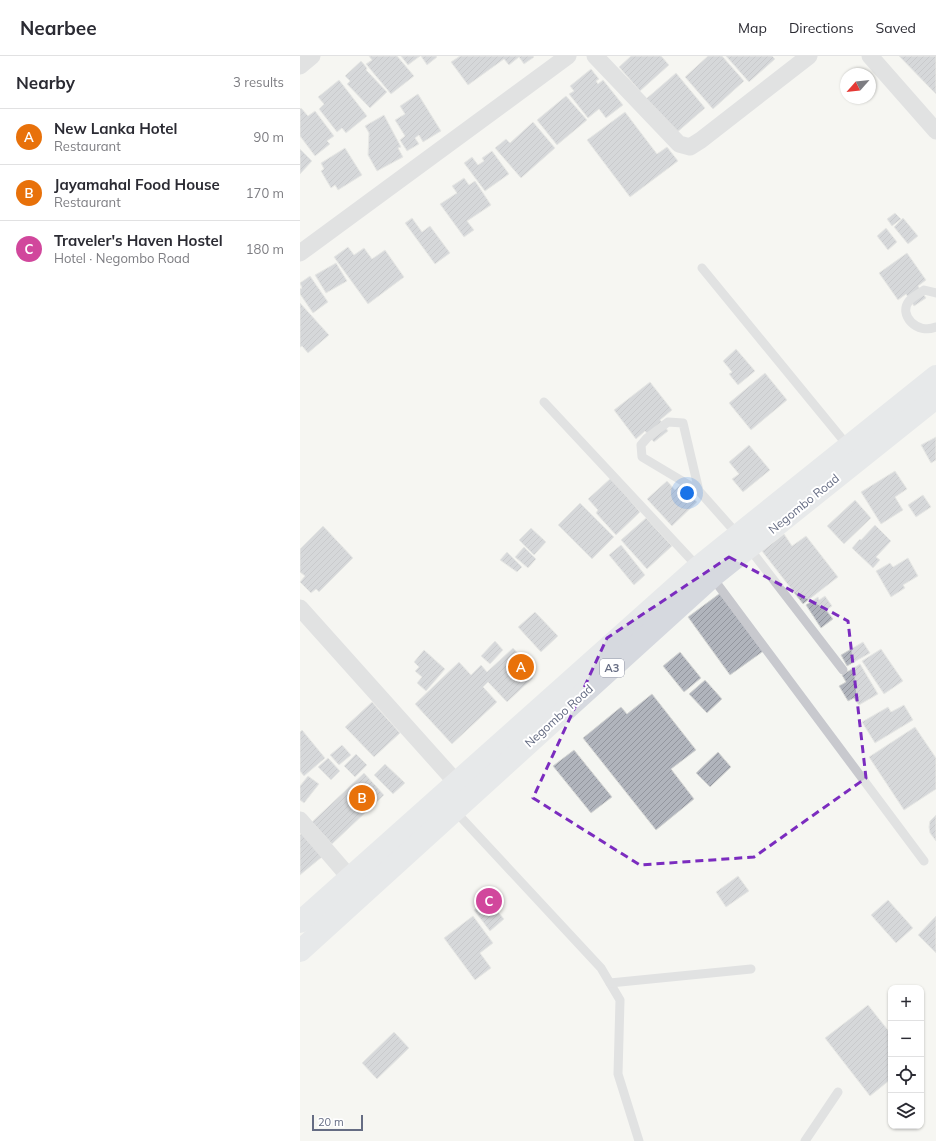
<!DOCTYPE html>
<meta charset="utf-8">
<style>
:root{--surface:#fff;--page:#f7f7f7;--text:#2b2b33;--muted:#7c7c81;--line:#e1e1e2;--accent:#7c572e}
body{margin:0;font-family:Mulish,sans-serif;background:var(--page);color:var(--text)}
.controls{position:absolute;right:12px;bottom:12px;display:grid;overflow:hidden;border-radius:8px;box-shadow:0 1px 3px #0004}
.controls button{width:36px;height:36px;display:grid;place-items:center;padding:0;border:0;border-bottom:1px solid var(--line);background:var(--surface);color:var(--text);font:20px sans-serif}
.compass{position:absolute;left:540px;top:12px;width:36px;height:36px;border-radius:50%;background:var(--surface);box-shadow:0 1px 3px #0004;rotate:243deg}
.scale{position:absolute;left:12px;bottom:10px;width:51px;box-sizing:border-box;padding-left:4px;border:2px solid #656c83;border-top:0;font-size:11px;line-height:14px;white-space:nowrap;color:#656c83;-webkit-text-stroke:3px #fff;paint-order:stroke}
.you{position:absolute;left:387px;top:437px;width:14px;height:14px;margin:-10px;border:3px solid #fff;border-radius:50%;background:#1a73e8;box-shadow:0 0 0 6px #1a73e833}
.badge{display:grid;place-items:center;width:26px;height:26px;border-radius:50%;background:var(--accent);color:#fff;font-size:13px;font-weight:700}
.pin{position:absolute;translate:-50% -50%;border:2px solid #fff;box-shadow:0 1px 4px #0006}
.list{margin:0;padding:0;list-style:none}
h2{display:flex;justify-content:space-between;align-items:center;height:52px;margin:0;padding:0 16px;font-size:17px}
h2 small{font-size:13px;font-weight:400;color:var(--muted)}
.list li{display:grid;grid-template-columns:26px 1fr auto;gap:12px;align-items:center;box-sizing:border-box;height:56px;padding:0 16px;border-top:1px solid var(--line)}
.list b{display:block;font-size:15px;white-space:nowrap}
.list p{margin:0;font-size:13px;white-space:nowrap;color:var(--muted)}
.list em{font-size:13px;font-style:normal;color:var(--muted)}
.icon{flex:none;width:22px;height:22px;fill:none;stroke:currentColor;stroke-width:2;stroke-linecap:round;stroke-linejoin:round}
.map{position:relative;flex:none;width:636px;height:1085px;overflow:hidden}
header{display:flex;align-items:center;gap:24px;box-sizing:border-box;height:56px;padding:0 20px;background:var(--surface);border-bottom:1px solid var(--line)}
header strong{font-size:19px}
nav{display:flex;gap:22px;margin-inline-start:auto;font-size:14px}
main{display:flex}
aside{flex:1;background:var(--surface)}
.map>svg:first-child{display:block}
</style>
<header>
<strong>Nearbee</strong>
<nav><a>Map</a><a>Directions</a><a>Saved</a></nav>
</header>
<main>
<aside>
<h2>Nearby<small>3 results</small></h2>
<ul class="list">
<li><span class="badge" style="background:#e8710a">A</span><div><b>New Lanka Hotel</b><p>Restaurant</p></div><em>90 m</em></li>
<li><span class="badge" style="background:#e8710a">B</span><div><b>Jayamahal Food House</b><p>Restaurant</p></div><em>170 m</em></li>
<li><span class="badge" style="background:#d1479c">C</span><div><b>Traveler's Haven Hostel</b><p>Hotel · Negombo Road</p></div><em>180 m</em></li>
</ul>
</aside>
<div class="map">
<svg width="636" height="1085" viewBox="0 0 636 1085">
<defs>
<pattern id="building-hatch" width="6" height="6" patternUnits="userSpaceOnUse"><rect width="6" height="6" fill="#b0b4bc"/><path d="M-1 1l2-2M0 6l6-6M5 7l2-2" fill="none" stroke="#93969e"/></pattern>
</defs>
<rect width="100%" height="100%" fill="#f5f6f2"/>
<g fill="url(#building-hatch)" stroke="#d6d7d5">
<polygon points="69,0 97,0 114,20 91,38 66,8 72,4"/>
<polygon points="101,0 120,0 108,9"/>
<polygon points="121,0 136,0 137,1 127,9"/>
<polygon points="160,0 233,0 234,1 224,8 219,1 209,9 204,3 168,29 151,6"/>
<polygon points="331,0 361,0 369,9 340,35 319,11"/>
<polygon points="408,0 422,0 444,25 413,53 385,21"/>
<polygon points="426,0 472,0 475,3 449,26"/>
<polygon points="599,0 636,0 636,38"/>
<polygon points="61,5 67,12 66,14 87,36 70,52 47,28 50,25 45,20"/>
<polygon points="291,13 299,23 296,25 298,28 303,24 323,49 306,62 299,53 288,62 269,38 274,35 270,30"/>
<polygon points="376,17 405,52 375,78 346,43"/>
<polygon points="39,24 67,60 46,77 42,72 37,76 19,53 24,48 18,41"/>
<polygon points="118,38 141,75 123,86 119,79 115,82 119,88 107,95 100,84 105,80 95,64 105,58 100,50"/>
<polygon points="266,40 287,64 257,89 237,64"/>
<polygon points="1,52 8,60 15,55 34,80 27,85 30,88 15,100 0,80 0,53"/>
<polygon points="325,56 357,98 367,91 378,105 330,141 287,84"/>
<polygon points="84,59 101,91 98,92 103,101 77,115 68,99 69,77 65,70"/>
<polygon points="233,66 255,92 221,122 195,92 206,83 210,87"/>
<polygon points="45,92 62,119 38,134 35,129 31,132 21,115 24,113 21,107"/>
<polygon points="0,93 12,105 0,118"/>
<polygon points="192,95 209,118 185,135 164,107 172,101 178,109 184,105 182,102"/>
<polygon points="164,122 169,129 175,125 191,149 167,165 174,174 164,181 140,148 157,137 152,130"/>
<polygon points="595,157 601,163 592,170 587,163"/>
<polygon points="112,162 122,176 130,170 150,197 135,208 105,167"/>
<polygon points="603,162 618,180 608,188 594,171"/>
<polygon points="586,172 597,186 588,194 577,180"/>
<polygon points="48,191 54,199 64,192 72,203 85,194 104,221 68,248 34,201"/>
<polygon points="607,197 626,224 618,230 626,242 614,250 606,238 598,244 579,217"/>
<polygon points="36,207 47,225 26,237 15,219"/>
<polygon points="10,220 28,246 13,257 0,238 0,233 2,232 0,227"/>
<polygon points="0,247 29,279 8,297 2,290 0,291"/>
<polygon points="436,293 455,315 438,329 429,318 432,316 423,305"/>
<polygon points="465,317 487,344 451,374 429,347"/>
<polygon points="350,326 372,354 360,364 368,375 354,386 345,375 336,383 314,354"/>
<polygon points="636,381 636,404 631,407 621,389"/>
<polygon points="449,389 470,414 443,436 432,423 439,418 429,406"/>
<polygon points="595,415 607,433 595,441 603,454 581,468 561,436"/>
<polygon points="311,422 340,456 316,479 296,457 298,454 288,443"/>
<polygon points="367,425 375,434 381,428 397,446 372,470 347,443"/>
<polygon points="623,439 631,451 616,461 608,449"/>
<polygon points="555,444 571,462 544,488 527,470"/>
<polygon points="280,447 314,481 292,503 258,469"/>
<polygon points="346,462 372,490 347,513 321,484"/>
<polygon points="575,469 591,485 576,501 580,504 573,512 552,492 560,483 561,484"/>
<polygon points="23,470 53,502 19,536 16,533 11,537 0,526 5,520 0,516 0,493"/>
<polygon points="231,472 246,486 234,499 219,484"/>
<polygon points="484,478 492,490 506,480 538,521 503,548 462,495"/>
<polygon points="321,489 345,519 334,529 309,499"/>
<polygon points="224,491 236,503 228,512 215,501"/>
<polygon points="207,496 222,511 217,516 200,504"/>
<polygon points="608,502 618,520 603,529 605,532 591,541 576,515 590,507 593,511"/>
<polygon points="423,535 465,594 430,619 388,561"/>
<polygon points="525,540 532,550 526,554 533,563 521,572 506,549 518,541 519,544"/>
<polygon points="235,556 258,580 241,596 218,571"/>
<polygon points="195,585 203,594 190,608 181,600"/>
<polygon points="563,586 570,597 547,610 541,599"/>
<polygon points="213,592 231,611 226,615 233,622 207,646 188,626 183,631 197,646 152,688 115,648 159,606 171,619 181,609 187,616"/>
<polygon points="581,593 603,625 584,638 562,605"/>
<polygon points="124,594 145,613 126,635 117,627 122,621 115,615 119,611 114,606"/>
<polygon points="380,596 401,622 384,636 363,610"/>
<polygon points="560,608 578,638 559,649 554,642 548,645 539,630 546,626 542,619"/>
<polygon points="405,624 422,643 407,657 389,638"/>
<polygon points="352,638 396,694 371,713 394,743 356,774 283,682 321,651 327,658"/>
<polygon points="72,646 100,677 74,701 45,671"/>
<polygon points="604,649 613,664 575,687 562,666 588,651 591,656"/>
<polygon points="615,671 636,702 636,733 604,754 569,701"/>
<polygon points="2,674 25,702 4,720 0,715 0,676"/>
<polygon points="42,689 51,699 39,709 30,699"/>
<polygon points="274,694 312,741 291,757 253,710"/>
<polygon points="418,696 431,711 410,731 396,717"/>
<polygon points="56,698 67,709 55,721 44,710"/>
<polygon points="28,702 40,715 31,724 18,711"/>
<polygon points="85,708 105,727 93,738 74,719"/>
<polygon points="64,717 84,739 32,788 12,766"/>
<polygon points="8,720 19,728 4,747 0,744 0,730"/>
<polygon points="636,759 636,785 630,777 629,771 630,765"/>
<polygon points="3,776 23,800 0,819 0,779"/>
<polygon points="438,820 449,835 426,851 416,836"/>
<polygon points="187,843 204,863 190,875 174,854"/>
<polygon points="588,844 613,872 596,887 571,859"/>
<polygon points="173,860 193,887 180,897 191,912 175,924 144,882"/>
<polygon points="636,860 636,897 618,879"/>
<polygon points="568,949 591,978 591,1023 570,1040 525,982"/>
<polygon points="94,976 109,992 77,1023 62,1007"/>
</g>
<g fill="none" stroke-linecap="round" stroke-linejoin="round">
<g stroke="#c8c9ce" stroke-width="9">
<polyline points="402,212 548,390"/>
<path d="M636,237L624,234C620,237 612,241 609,245C598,259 617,279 636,271"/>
<polyline points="244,346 398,511"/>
<polyline points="399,435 383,367 368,366 347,382 341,389 342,401 399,435 438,479"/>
<polyline points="449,492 543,614"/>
<polyline points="412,521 624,805"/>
<polyline points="155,755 301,912 320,944 318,1018 339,1085"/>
<polyline points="310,927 451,913"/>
<polyline points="505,1085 538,1036"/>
</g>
<g stroke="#c8c9ce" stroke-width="17">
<polyline points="295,0 379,88 390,91 401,84 509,0"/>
<polyline points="570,0 636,75"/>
<polyline points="0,10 12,0"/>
<polyline points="0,197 268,0"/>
<polyline points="0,552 164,735"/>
<polyline points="0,764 57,830"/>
</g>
<g stroke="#d6d9df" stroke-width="22">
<polyline points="0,866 398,511 636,320"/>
<polyline points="0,895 412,521 636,342"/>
</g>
</g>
<path d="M0 0H636V1085H0ZM429,501L548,565L566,722L454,801L340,809L233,742L307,582Z" fill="#f5f6f2" fill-opacity=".55" fill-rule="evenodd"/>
<path fill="none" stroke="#7b2cbf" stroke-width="3" stroke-dasharray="8 5" stroke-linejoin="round" d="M429,501L548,565L566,722L454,801L340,809L233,742L307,582Z"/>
<g text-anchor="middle" stroke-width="4" stroke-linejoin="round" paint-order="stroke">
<rect fill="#fff" stroke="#9398a8" stroke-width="1" x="300" y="603" width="24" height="18" rx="3"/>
<g font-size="11" font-weight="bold" fill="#656c83">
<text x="312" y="616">A3</text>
</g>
<g font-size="12" fill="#656c83" stroke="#fff">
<text transform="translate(504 448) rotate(-39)" y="4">Negombo Road</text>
<text transform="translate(259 660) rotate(-42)" y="4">Negombo Road</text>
</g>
</g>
</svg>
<div class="controls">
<button>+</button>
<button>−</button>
<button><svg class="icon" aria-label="locate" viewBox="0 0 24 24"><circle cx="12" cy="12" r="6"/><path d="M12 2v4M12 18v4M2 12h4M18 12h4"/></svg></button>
<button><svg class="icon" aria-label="layers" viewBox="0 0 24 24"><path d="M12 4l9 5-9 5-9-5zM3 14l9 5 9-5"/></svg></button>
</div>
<svg class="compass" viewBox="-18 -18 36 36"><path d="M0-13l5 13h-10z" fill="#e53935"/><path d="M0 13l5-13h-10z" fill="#7c7c81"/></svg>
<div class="scale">20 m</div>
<div class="you"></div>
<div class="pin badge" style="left:221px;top:611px;background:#e8710a">A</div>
<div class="pin badge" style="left:62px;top:742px;background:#e8710a">B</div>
<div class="pin badge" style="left:189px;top:845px;background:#d1479c">C</div>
</div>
</main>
